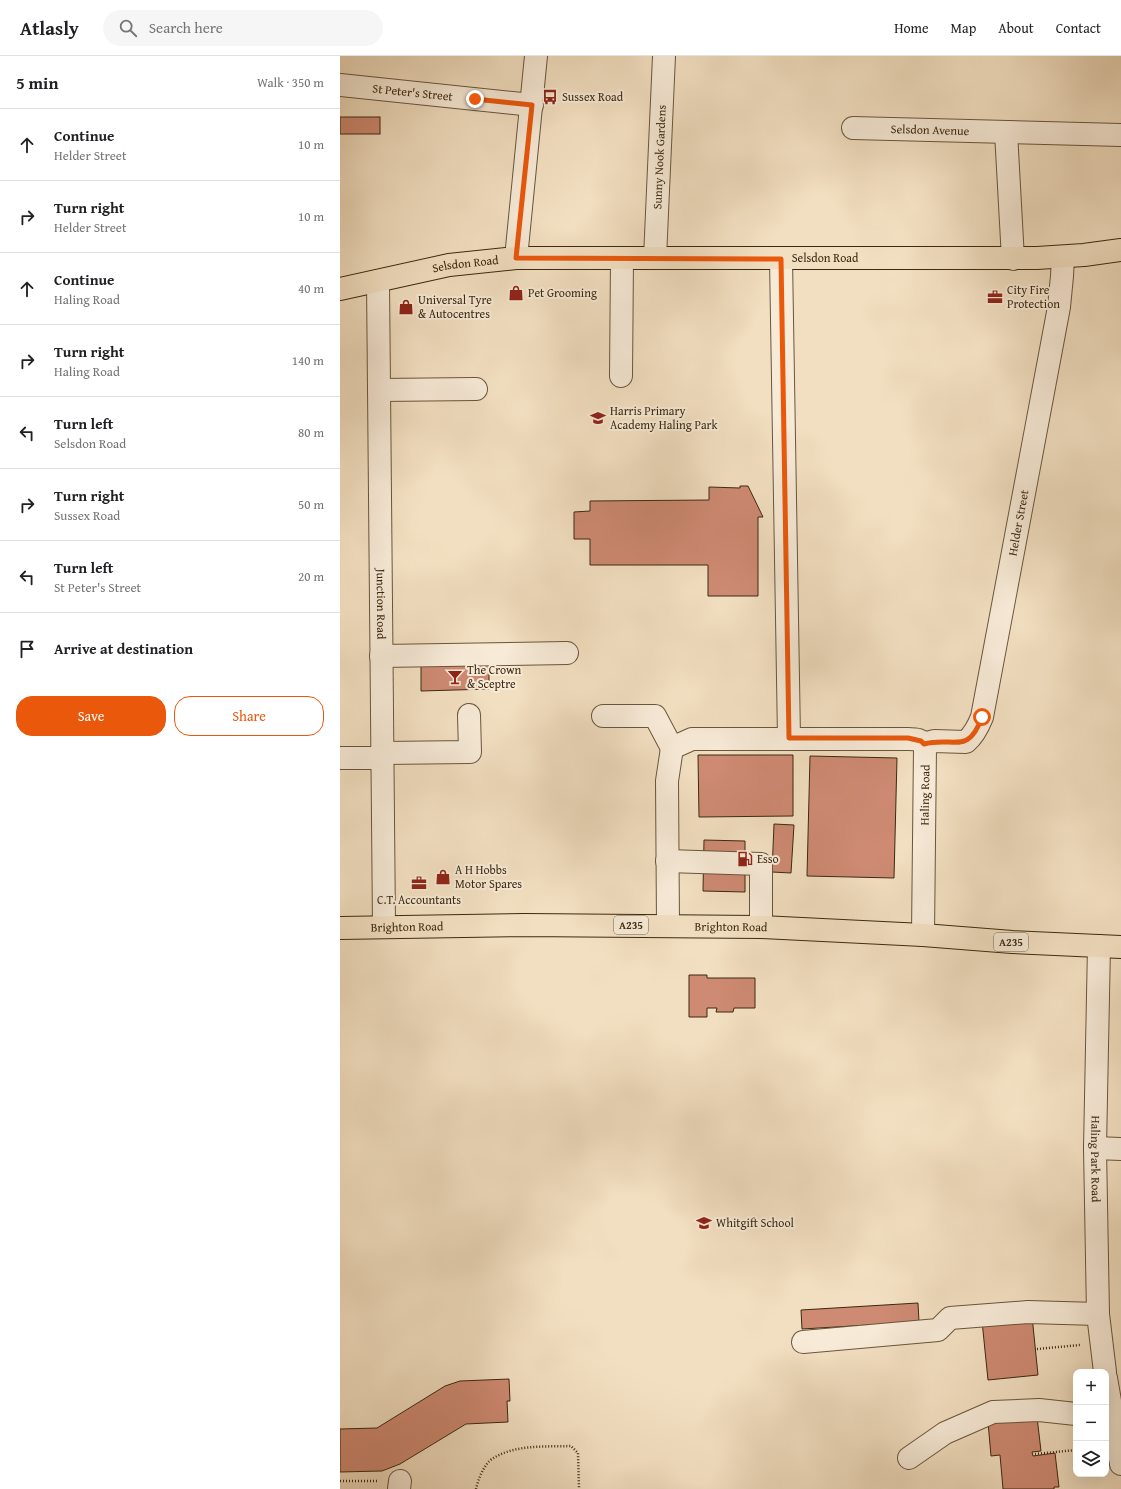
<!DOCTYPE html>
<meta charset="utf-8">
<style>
:root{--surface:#fff;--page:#f6f6f6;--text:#202124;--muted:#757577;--line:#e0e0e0;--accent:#ea580c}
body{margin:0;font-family:"Gentium Book Plus",serif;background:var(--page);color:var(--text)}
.controls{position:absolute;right:12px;bottom:12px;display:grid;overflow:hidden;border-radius:8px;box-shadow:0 4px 16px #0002}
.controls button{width:36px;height:36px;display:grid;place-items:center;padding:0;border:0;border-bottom:1px solid var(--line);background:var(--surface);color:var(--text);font:20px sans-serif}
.stop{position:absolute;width:12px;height:12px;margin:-9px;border:3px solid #ea580c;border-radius:50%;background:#fff}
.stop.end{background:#ea580c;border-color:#fff;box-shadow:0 1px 4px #0008}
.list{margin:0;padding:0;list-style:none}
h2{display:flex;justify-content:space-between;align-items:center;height:52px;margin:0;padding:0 16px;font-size:17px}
h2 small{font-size:13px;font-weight:400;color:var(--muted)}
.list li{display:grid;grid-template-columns:26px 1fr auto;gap:12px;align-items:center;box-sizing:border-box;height:72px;padding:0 16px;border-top:1px solid var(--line)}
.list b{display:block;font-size:15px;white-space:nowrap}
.list p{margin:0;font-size:13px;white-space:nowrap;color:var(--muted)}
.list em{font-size:13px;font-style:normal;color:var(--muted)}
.actions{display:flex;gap:8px;padding:12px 16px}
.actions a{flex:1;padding:9px 0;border:1px solid var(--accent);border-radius:16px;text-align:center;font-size:14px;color:var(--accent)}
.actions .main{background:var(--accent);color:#fff}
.icon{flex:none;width:22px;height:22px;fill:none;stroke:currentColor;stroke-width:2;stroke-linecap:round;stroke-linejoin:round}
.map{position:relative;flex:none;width:781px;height:1433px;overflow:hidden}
header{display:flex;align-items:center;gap:24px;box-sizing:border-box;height:56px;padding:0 20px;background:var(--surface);border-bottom:1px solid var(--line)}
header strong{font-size:19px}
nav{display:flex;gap:22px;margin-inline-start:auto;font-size:14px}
.search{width:280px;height:36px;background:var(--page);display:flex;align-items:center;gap:10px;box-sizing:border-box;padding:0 14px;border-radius:22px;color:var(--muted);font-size:15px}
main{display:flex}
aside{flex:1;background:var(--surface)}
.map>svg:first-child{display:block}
</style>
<header>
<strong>Atlasly</strong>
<div class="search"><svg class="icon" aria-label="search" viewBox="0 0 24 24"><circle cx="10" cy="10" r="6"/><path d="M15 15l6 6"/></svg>Search here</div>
<nav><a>Home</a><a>Map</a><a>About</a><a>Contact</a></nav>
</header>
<main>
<aside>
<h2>5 min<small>Walk · 350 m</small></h2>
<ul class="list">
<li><svg class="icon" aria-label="ahead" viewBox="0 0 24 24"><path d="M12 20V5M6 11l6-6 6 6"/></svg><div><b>Continue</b><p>Helder Street</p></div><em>10 m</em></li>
<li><svg class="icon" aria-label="right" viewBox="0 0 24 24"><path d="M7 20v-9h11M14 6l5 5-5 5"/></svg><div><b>Turn right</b><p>Helder Street</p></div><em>10 m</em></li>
<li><svg class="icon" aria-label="ahead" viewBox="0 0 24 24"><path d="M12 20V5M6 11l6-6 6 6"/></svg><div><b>Continue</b><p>Haling Road</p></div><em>40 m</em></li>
<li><svg class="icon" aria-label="right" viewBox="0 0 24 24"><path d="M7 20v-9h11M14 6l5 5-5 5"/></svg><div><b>Turn right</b><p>Haling Road</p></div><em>140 m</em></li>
<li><svg class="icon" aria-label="left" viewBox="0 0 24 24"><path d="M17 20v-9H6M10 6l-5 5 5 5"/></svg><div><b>Turn left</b><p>Selsdon Road</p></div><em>80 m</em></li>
<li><svg class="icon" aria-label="right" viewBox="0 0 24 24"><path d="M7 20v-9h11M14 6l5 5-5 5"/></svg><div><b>Turn right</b><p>Sussex Road</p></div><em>50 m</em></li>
<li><svg class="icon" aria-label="left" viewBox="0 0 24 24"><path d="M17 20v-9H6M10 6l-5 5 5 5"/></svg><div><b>Turn left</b><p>St Peter's Street</p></div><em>20 m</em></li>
<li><svg class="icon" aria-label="arrive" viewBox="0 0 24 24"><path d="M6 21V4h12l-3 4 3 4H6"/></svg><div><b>Arrive at destination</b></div></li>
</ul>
<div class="actions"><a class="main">Save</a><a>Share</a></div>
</aside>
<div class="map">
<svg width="781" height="1433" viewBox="0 0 781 1433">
<rect width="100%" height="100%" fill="#f2dfc1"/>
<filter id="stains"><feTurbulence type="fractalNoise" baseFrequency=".005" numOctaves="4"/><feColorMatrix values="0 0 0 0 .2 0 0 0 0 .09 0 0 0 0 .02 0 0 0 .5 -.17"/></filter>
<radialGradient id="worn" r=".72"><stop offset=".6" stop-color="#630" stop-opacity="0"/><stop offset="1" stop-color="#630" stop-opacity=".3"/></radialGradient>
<g fill="#ce8a73" stroke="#3b2910">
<rect x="0" y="61" width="40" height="17"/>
<polygon points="400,430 408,430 423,461 418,461 418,540 368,540 368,509 250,509 250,483 234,483 234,456 250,455 250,445 369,444 369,431 400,432"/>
<polygon points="149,606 149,633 81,635 81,608"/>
<polygon points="358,699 453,699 453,760 359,761"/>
<polygon points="470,700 557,702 554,822 467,820"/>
<polygon points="434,768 454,769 451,817 432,816"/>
<polygon points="364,784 405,785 405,836 363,835"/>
<polygon points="349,919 367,919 367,922 415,922 415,952 394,952 393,956 376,956 377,952 367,952 367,961 349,961"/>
<polygon points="578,1247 579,1266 462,1273 461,1254"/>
<polygon points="692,1260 698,1319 648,1324 642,1265"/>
<polygon points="169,1323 170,1345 167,1345 168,1366 126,1368 60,1408 42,1415 0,1416 0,1373 37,1372 105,1330 120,1325"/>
<polygon points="697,1361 701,1395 692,1396 693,1400 715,1397 719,1431 714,1431 714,1433 663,1433 660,1399 651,1400 648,1366"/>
</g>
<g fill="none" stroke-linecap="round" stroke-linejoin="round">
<g stroke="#69563c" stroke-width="24">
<g id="minor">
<path id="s1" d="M0,29L192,49"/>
<path id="s2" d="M513,72L781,79"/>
<polyline points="666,76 673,203"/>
<polyline points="176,202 196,0"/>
<path id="s3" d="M315,202L324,0"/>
<polyline points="441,203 449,682"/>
<path id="s4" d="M38,225L44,870"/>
<polyline points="281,320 282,202"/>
<polyline points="39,334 136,333"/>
<polyline points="41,600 227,597"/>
<polyline points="263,660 315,660 332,692"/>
<path id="s5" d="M584,688L594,685L626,686C634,679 638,671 642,661L719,251L722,220L723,201"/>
<polyline points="42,697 130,696 129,659"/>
<polyline points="0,702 42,702"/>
<polyline points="327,805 421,808 421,871"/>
<path d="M328,869L327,725L332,692L352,683H568C575,683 583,683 585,691L583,879"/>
<path id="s6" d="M759,890L755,1092L758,1258L765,1316"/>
<polyline points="755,1092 781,1093"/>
<polyline points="463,1286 598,1274 610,1262 688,1256 758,1258"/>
<polyline points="766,1322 781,1408"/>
<polyline points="569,1402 605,1377 653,1356 699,1354 736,1358"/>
<polyline points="59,1433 60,1425"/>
</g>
</g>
<g stroke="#3b2910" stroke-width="24">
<g id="major">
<path id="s7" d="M0,233L109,209L176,202H697L744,199L781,194"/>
<path id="s8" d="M0,872L184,869L421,871L583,879L672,886L781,891"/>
</g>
</g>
<g stroke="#3b2910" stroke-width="2.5" stroke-dasharray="1 2" stroke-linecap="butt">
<polyline points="697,1293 740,1289"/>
<polyline points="695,1398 736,1394"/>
<polyline points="0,1425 37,1425"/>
<path d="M136,1433C138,1424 144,1408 152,1403C175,1388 205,1391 231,1390L238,1397L239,1433"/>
</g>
<use href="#minor" stroke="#f7ead7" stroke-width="22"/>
<use href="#major" stroke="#f2dfc1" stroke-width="22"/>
</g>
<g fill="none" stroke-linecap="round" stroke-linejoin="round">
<path stroke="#ea580c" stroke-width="5" d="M135,43L192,49L176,202L441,203L449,682H568L581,685L584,688C614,680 628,700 642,661"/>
</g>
<defs>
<g id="bus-bare" transform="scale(1.2)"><path d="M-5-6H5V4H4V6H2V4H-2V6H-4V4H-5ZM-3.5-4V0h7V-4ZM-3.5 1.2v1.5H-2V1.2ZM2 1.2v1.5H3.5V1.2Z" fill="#8f2418" stroke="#f7ead7" stroke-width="2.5" paint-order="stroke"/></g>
<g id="shop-bare" transform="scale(1.2)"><path d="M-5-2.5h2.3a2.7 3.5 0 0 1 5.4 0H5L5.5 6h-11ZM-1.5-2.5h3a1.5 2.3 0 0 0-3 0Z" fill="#8f2418" stroke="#f7ead7" stroke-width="2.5" paint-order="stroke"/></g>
<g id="office-bare" transform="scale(1.2)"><path d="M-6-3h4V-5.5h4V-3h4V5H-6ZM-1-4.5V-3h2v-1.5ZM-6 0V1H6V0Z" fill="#8f2418" stroke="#f7ead7" stroke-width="2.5" paint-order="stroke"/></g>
<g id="school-bare" transform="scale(1.2)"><path d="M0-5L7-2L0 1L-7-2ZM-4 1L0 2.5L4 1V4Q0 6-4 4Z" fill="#8f2418" stroke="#f7ead7" stroke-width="2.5" paint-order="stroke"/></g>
<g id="bar-bare" transform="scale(1.2)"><path d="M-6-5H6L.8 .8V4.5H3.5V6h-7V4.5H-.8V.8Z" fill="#8f2418" stroke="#f7ead7" stroke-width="2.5" paint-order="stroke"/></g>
<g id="fuel-bare" transform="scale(1.2)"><path d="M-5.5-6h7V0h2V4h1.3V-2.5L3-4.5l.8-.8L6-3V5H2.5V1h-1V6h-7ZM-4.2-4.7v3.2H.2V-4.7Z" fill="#8f2418" stroke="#f7ead7" stroke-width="2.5" paint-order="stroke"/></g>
</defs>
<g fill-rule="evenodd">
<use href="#bus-bare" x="210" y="41"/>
<use href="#shop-bare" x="176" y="237"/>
<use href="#office-bare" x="655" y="241"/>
<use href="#shop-bare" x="66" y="251"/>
<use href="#school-bare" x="258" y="362"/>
<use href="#bar-bare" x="115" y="621"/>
<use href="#fuel-bare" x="405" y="803"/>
<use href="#shop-bare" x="103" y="821"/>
<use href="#office-bare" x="79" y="827"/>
<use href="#school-bare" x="364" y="1167"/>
</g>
<g text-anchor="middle" stroke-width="4" stroke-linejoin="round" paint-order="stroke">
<g fill="#f7ead7" stroke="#73634c" stroke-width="1">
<rect x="274" y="860" width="34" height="18" rx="3"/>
<rect x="654" y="877" width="34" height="18" rx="3"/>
</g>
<g font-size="11" font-weight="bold" fill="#3b2910">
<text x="291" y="873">A235</text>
<text x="671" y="890">A235</text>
</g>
<g font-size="12" fill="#3b2910" stroke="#f7ead7">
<text dy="4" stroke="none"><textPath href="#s1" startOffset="73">St Peter's Street</textPath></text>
<text dy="4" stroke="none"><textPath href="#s2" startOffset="77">Selsdon Avenue</textPath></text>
<text dy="4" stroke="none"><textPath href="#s3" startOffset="101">Sunny Nook Gardens</textPath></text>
<text dy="4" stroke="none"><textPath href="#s7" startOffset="488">Selsdon Road</textPath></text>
<text dy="4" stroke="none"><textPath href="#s7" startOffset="128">Selsdon Road</textPath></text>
<text dy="4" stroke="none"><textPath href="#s5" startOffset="270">Helder Street</textPath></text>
<text dy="4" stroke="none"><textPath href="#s4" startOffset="323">Junction Road</textPath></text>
<text transform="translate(585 739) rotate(-89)" y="4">Haling Road</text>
<text dy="4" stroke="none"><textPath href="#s8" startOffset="67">Brighton Road</textPath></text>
<text dy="4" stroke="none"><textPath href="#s8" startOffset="391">Brighton Road</textPath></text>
<text dy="4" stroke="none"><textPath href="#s6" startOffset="213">Haling Park Road</textPath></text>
</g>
<g font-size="12" fill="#3b2910" stroke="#f7ead7" text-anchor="start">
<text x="222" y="45">Sussex Road</text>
<text x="667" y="238">City Fire<tspan x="667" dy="14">Protection</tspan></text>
<text x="188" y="241">Pet Grooming</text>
<text x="78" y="248">Universal Tyre<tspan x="78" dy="14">&amp; Autocentres</tspan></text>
<text x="270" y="359">Harris Primary<tspan x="270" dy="14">Academy Haling Park</tspan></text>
<text x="127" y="618">The Crown<tspan x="127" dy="14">&amp; Sceptre</tspan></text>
<text x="417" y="807">Esso</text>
<text x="115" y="818">A H Hobbs<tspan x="115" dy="14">Motor Spares</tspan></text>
<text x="79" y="848" text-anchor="middle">C.T. Accountants</text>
<text x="376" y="1171">Whitgift School</text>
</g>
</g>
<rect width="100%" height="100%" filter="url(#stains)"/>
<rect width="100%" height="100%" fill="url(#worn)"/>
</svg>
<div class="controls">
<button>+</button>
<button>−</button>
<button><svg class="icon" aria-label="layers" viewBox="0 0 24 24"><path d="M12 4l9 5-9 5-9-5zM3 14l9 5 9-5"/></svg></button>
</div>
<div class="stop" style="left:642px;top:661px"></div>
<div class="stop end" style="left:135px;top:43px"></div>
</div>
</main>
